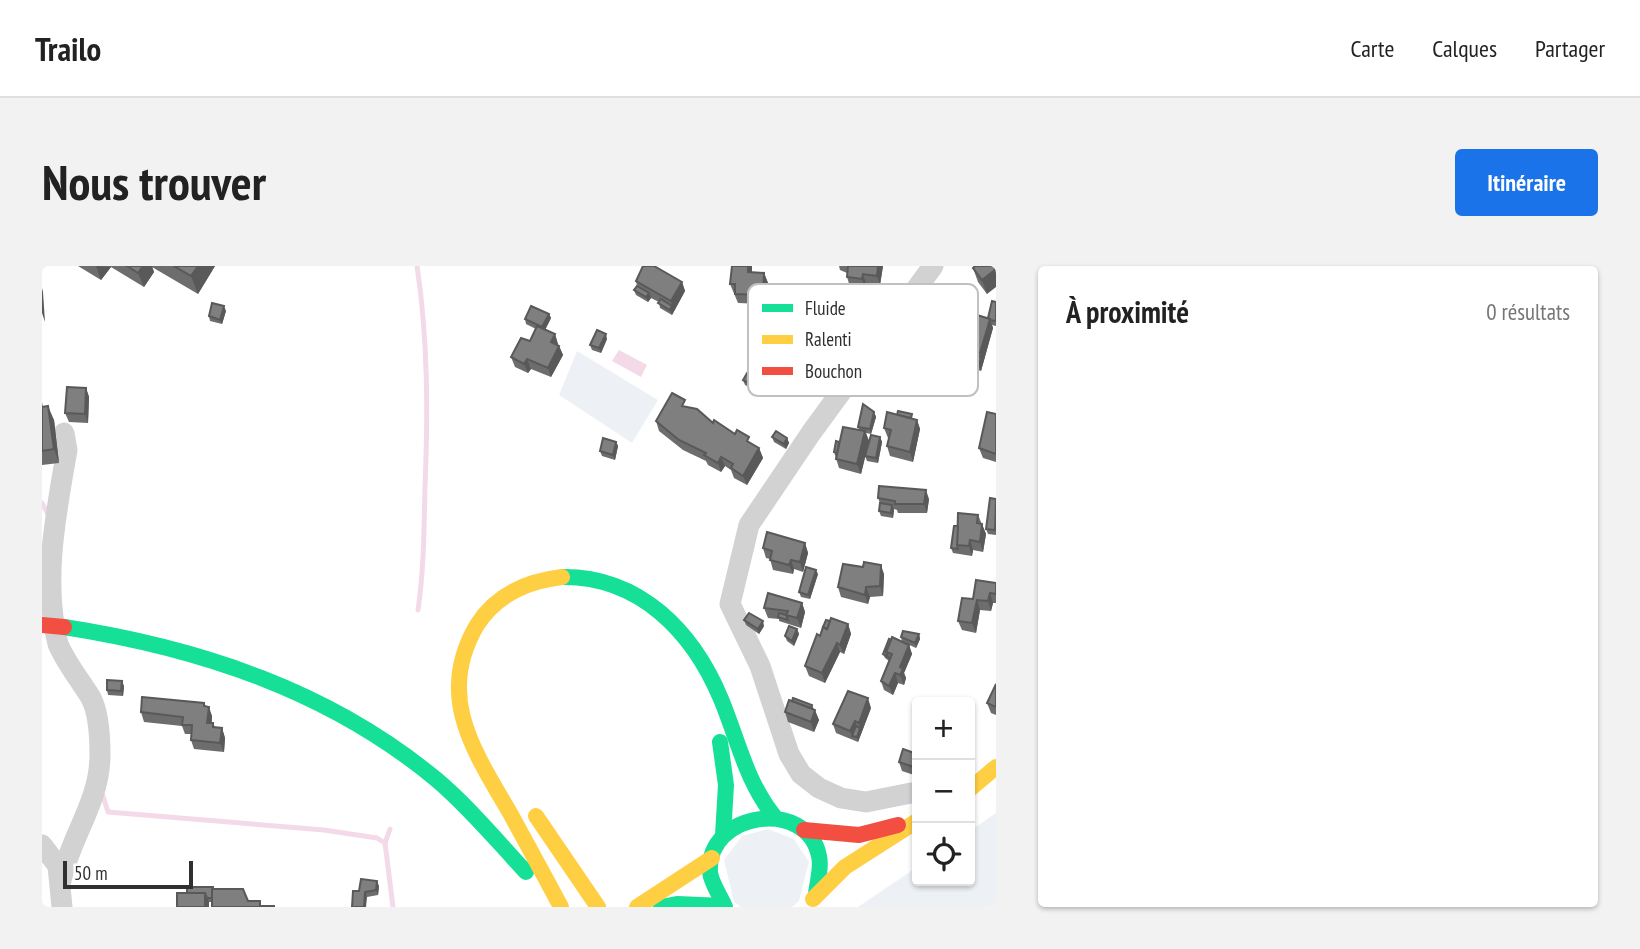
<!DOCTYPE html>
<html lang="fr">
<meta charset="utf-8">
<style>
:root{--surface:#fff;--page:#f2f2f2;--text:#222;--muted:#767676;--line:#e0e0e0;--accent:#1a73e8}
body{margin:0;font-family:"PT Sans Narrow",sans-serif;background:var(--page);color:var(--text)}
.controls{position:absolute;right:21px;bottom:21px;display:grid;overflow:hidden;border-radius:7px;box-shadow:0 2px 5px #0004}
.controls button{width:63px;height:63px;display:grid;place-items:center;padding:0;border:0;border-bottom:2px solid var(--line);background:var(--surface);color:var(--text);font:35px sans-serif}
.scale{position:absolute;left:21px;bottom:18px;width:130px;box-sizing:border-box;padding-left:7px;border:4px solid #303030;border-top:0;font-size:19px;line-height:24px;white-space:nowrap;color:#303030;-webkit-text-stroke:5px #fff;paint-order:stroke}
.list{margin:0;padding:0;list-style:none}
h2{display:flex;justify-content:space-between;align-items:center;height:91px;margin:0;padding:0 28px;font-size:30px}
h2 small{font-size:23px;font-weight:400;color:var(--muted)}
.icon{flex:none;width:38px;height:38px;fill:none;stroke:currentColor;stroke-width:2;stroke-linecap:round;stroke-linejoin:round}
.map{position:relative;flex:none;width:954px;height:641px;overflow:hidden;border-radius:7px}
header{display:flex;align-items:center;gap:42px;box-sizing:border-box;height:98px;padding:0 35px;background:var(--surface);border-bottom:2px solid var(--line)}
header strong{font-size:33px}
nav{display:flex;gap:38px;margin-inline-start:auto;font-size:24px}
.intro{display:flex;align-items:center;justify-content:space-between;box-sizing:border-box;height:168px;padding:0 42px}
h1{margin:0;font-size:49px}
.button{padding:18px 32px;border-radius:7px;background:var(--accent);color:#fff;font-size:24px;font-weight:700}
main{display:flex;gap:42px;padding:0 42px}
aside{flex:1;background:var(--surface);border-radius:7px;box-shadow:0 2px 5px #0004}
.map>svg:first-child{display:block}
</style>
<header>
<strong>Trailo</strong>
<nav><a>Carte</a><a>Calques</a><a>Partager</a></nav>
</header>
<div class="intro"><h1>Nous trouver</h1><a class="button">Itinéraire</a></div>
<main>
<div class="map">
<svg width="954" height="641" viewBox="0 0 954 641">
<rect width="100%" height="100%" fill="#fff"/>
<g fill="#edf1f6">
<polygon points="535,85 616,134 590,177 517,129"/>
<polygon points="954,547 954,641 816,641 875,601 875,615 928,615 928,565"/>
<polygon points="726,563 752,573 767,596 757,635 750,641 699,641 692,636 682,594 700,570"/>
</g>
<polygon fill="#f4d9e9" points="577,84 605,99 599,111 570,95"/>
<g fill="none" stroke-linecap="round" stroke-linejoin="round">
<g stroke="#f4d9e9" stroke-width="5">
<path d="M375,0C386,73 386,147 383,221C382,262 382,303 376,344"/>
<polyline points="0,237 7,250"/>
<polyline points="61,530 66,546 282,564 335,572 343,577"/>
<polyline points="348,563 343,577 351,641"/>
</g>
<g stroke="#d2d2d2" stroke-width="21">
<polyline points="869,527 824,536 799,532 777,522 759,508 747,488 718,400 688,338 707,259 769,167 891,0"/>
<polyline points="0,579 16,600 20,641"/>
<path d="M19,615C28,571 58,536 58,489C58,472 57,447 49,432C38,414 24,397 16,378C0,315 14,247 25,184L22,167"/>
</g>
<g stroke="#16e098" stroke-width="16">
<path d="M520,311C598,310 651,366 679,433C696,474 704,515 732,550"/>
<path d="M22,361C158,382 288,425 395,514C428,542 455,575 484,606"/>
<polyline points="678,476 684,519 681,569"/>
<polyline points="619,641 635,638 682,640"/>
<path d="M683,641C679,631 669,617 668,606C664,546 765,531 777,590C780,601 775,617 774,628"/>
</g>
<g stroke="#ffcf43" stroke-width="16">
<polyline points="928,523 954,501"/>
<polyline points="494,550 556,641"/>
<polyline points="771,633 803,601 875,555"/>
<path d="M519,641C502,609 485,578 468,547C432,485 393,430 435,359C454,329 486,315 520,311"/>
<polyline points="595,641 670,592"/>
</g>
<polyline stroke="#f24e42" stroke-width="16" points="762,564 817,569 856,559"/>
<polyline stroke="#f24e42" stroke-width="16" points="0,359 22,361"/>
</g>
<g fill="#6d6d6d">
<polygon points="36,0 173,0 156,28 110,1 112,6 102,21 69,1 59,14"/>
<polygon points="690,0 710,0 710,7 722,7 726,17 724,38 696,37 688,18"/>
<polygon points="797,0 841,0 838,19 824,18 823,23 808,21 805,11 805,7 798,4"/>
<polygon points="954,0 945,28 936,16 931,2"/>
<polygon points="594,15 640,16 643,25 630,49 618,42 617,36 609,32 606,36 594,29 592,24 595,20"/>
<polygon points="773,29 792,30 795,37 812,51 806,70 785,64 783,58 768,54 767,57 755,55 751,45"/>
<polygon points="954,36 954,60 950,59 951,62 939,105 913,97 909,88 946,52"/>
<polygon points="818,42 829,47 827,52 820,47"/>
<polygon points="184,45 180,58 168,55 167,50"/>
<polygon points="507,48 509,52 503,64 513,68 516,79 517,80 521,89 509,111 489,103 486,107 473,101 469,91 488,75 494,63 484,58 483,53"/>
<polygon points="899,50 902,60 890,110 875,107 873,102 876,93 862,88 859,78 870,63"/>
<polygon points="565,73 559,87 550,84 548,79"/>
<polygon points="738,79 760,85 776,101 764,125 732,108 732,106 726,103 722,93"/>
<polygon points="724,105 725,109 716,126 703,119 701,114"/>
<polygon points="44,122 47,131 46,157 27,156 23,147"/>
<polygon points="0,136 1,141 12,154 17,197 0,199"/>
<polygon points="646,141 671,157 717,182 721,192 705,219 692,212 689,204 683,200 679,206 666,199 664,195 641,184 617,165 614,155"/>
<polygon points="832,146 834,151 829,168 824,167 827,175 819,208 797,202 792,186 797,176 817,164 816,161"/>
<polygon points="954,148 954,196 941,192 937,182"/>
<polygon points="872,153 875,154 878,163 871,196 848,190 845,180 847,172 846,172 842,162"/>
<polygon points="730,171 745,172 747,177 744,183 732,176"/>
<polygon points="838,171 840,176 836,197 825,195 823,190"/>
<polygon points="574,176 576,180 573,194 560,190 558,185"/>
<polygon points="836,232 887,233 885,247 856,247 855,244 852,243 851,252 839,250 837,245 838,237"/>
<polygon points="954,233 954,269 946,268 944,263"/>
<polygon points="936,249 944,268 941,286 931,284 930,290 911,287 909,282 916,260"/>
<polygon points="763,277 766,287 761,306 752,303 751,308 731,304 728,293 724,292 721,282"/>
<polygon points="821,301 842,308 841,330 828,331 826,338 799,331 796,321"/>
<polygon points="776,308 768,333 759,331 757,326"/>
<polygon points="954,317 954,337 951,337 949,345 938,344 934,367 920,364 916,355 931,333"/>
<polygon points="760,337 763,346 759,362 737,355 737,353 726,352 722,342"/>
<polygon points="702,354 722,360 717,368 704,359"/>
<polygon points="788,355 806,358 809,368 802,388 798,386 783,417 767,410 763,400 778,370"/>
<polygon points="755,363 757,368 752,380 745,375 743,370"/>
<polygon points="877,368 878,373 874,382 861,376 867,379 870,388 862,407 864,412 862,419 856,417 851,429 842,424 839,415 847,395 843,392 841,388 860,376 859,371"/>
<polygon points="954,418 954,449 949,447 945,437"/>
<polygon points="82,420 81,430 66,429 65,424"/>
<polygon points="162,437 170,450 170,457 171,457 173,461 180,462 183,472 182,486 152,483 149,474 149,468 143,468 140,460 102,456 99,446"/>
<polygon points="770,439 777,454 772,466 746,456 743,446"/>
<polygon points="829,442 816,476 794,467 791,458"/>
<polygon points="875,488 875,510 860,505 857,496"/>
<polygon points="337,620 336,629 325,631 317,625"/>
<polygon points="171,623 220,640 233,641 170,636 167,636 167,641 135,641 145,627"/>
</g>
<g fill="#595959">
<polygon points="54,0 69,1 59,14"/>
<polygon points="101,0 110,0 112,6 102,21 96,7"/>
<polygon points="156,0 173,0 156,28 149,10"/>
<polygon points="706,0 710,0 710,16 706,6"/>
<polygon points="836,0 841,0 838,19 835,10"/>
<polygon points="954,3 954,21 945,28 940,14"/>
<polygon points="722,7 726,17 724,38 721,29"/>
<polygon points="821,8 824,18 823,23 820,13"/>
<polygon points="640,16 643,25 630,49 628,44 630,40 629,35"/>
<polygon points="0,22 1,26 3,56 0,47"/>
<polygon points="607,27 609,32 606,36 604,31"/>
<polygon points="182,40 184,45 180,58 178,54"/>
<polygon points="809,42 812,51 806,70 803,60"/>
<polygon points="765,44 768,54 767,57 764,48"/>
<polygon points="507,48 509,52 502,66 500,61"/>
<polygon points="899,50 902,60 890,110 889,105 891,94 890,89"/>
<polygon points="948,53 951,62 939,105 937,100 939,91 938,87"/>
<polygon points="513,68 516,78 512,85 509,76"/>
<polygon points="564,68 565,73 559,87 557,82"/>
<polygon points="517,80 521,89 509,111 506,102"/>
<polygon points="927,83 931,93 926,97 924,92"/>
<polygon points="773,92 776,101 764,125 761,115"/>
<polygon points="485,93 489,103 486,107 482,98"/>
<polygon points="724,105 725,109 716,126 714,121"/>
<polygon points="44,122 47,131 46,157 43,148"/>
<polygon points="6,140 12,154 17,197 12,183"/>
<polygon points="832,146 834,151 829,168 828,163"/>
<polygon points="875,154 878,163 871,196 868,186"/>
<polygon points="823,165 827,175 819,208 815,198"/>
<polygon points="838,171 840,176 836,197 834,192"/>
<polygon points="745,172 747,177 744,183 742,178"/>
<polygon points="574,176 576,180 573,194 571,189"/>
<polygon points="717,182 721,192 705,219 701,210"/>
<polygon points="679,191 683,200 679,206 676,197"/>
<polygon points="884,224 887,233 885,247 882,238"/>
<polygon points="850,239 852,244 851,252 849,247"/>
<polygon points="940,258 944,268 941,286 938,276"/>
<polygon points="928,274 931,284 930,290 927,280"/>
<polygon points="763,277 766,287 761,306 758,296"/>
<polygon points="749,294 752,303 751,308 747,299"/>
<polygon points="839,299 842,308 841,330 838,320"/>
<polygon points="774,304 776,308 768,333 766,329"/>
<polygon points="824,321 828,331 826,338 823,329"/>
<polygon points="948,327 951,337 949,345 946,335"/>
<polygon points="935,334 938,344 934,367 930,357"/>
<polygon points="760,337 763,346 759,362 755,352"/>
<polygon points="721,355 722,360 717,368 716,363"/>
<polygon points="806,358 809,368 802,388 798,379"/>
<polygon points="755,363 757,368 752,380 750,375"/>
<polygon points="877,368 878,373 874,382 873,377"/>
<polygon points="795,377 798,386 783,417 780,407"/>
<polygon points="867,379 870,388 862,407 864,412 862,419 858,409 858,401"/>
<polygon points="853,407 856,417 851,429 847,420"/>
<polygon points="80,415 82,420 81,430 79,425"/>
<polygon points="826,432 829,442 816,476 815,471 818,462 817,457"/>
<polygon points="167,441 170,450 168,466 165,457"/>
<polygon points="773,444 777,454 772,466 769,456"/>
<polygon points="813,455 816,465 810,470 808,465"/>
<polygon points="180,462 183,472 182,486 178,477"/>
<polygon points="335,615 337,620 336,629 334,624"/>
<polygon points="323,626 325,631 324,641 322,641"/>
<polygon points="163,627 167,636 167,641 163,641"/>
</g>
<g fill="#7f7f7f" stroke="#595959" stroke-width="2">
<polygon points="85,0 101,0 96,7"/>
<polygon points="132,0 156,0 149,10"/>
<polygon points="601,0 612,0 640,16 629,35 594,15"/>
<polygon points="690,0 706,0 706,6 722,7 721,29 693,28 693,18 688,18"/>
<polygon points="806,0 836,0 835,10 821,8 820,13 805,11"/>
<polygon points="933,0 954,0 954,3 940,14 931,2"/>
<polygon points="595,20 607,27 604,31 592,24"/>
<polygon points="619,33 630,40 628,44 616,37"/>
<polygon points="950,35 954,36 954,55 947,54 948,53 946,52"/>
<polygon points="170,37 182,40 178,54 167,50"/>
<polygon points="489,40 507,48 500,61 483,53"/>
<polygon points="922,45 948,53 938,87 927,83 924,92 909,88"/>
<polygon points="495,60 513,68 509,76 517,80 506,102 485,93 482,98 469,91 479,72 488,75"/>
<polygon points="555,64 564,68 557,82 548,79"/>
<polygon points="929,88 939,91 937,100 926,97"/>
<polygon points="711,97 724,105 714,121 701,114"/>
<polygon points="25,121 44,122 43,148 23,147"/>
<polygon points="630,127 643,134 640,140 655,143 671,157 672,154 693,168 695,164 707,171 705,175 717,182 701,210 689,202 691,198 679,191 676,197 662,189 664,187 637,174 614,155"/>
<polygon points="821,138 832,146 828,163 816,161"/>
<polygon points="6,140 12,183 0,185 0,141"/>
<polygon points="856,145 870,148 869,152 855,149"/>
<polygon points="845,146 875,154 868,186 845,180 849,164 842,162"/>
<polygon points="945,146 954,148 954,188 937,182"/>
<polygon points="801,161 823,165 815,198 794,193"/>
<polygon points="734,165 745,172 742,178 730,171"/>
<polygon points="829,169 838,171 834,192 823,190"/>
<polygon points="561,172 574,176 571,189 558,185"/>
<polygon points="794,175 797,176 795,187 792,186"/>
<polygon points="837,220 884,224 882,238 853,238 853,235 836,232"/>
<polygon points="948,232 954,233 953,264 944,263"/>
<polygon points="838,237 850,239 849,247 837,245"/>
<polygon points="916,247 936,249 935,257 940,258 938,276 928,274 927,280 915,279"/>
<polygon points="912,260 916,260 915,279 916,283 909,282"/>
<polygon points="725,266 763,277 758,296 749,294 747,299 728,294 730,285 721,282"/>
<polygon points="822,296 839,299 838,320 824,321 823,329 796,321 801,298 821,301"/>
<polygon points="764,301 774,304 766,329 757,326"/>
<polygon points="934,314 954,317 954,328 948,327 946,335 935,334 930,357 916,355 920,332 931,333"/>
<polygon points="726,327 760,337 755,352 744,349 746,345 722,342"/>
<polygon points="707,347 721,355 716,363 702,354"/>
<polygon points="737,347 744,349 746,354 736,351"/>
<polygon points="789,352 806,358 798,379 795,377 780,407 763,400 775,368 778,370 781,361 785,363"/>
<polygon points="784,354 788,355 785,363 781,361"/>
<polygon points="747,360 755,363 750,375 743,370"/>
<polygon points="861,365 877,368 873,377 859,371"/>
<polygon points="850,371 867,379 858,401 861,403 858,409 853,407 847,420 839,415 850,388 844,386"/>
<polygon points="847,373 849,374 844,386 846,391 841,388"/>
<polygon points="65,414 80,415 79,425 65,424"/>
<polygon points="954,418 954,441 945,437"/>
<polygon points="806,425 826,432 817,457 813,455 808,465 791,458"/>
<polygon points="100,431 162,437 162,440 167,441 165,457 171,457 171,461 180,462 178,477 149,474 150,459 140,459 141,451 99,446"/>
<polygon points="751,432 770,439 769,442 750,435"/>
<polygon points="747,434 773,444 769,456 743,446"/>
<polygon points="814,460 818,462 815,471 810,470"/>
<polygon points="861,483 875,488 875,502 857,496"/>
<polygon points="319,613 335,615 334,624 323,626 322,641 310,641 311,625 317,625"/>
<polygon points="145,621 171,621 170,632 165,632 163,627 145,627"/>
<polygon points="170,623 201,623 206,635 218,635 218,641 170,641"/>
<rect x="135" y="627" width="28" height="14"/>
<rect x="220" y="640" width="12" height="1"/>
</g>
<rect x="706" y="18" width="230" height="112" rx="10" fill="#fff" stroke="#c1c1c1" stroke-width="2"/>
<rect x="720" y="38" width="31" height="8" fill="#16e098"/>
<rect x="720" y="69" width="31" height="9" fill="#ffcf43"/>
<rect x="720" y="101" width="31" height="8" fill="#f24e42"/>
<g font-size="19" fill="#303030">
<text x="763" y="49">Fluide</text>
<text x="763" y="80">Ralenti</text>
<text x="763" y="112">Bouchon</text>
</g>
</svg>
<div class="controls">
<button>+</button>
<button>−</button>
<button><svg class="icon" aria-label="locate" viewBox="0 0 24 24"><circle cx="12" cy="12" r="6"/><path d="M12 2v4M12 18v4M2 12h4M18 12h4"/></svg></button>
</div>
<div class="scale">50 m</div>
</div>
<aside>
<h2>À proximité<small>0 résultats</small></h2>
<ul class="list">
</ul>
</aside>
</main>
